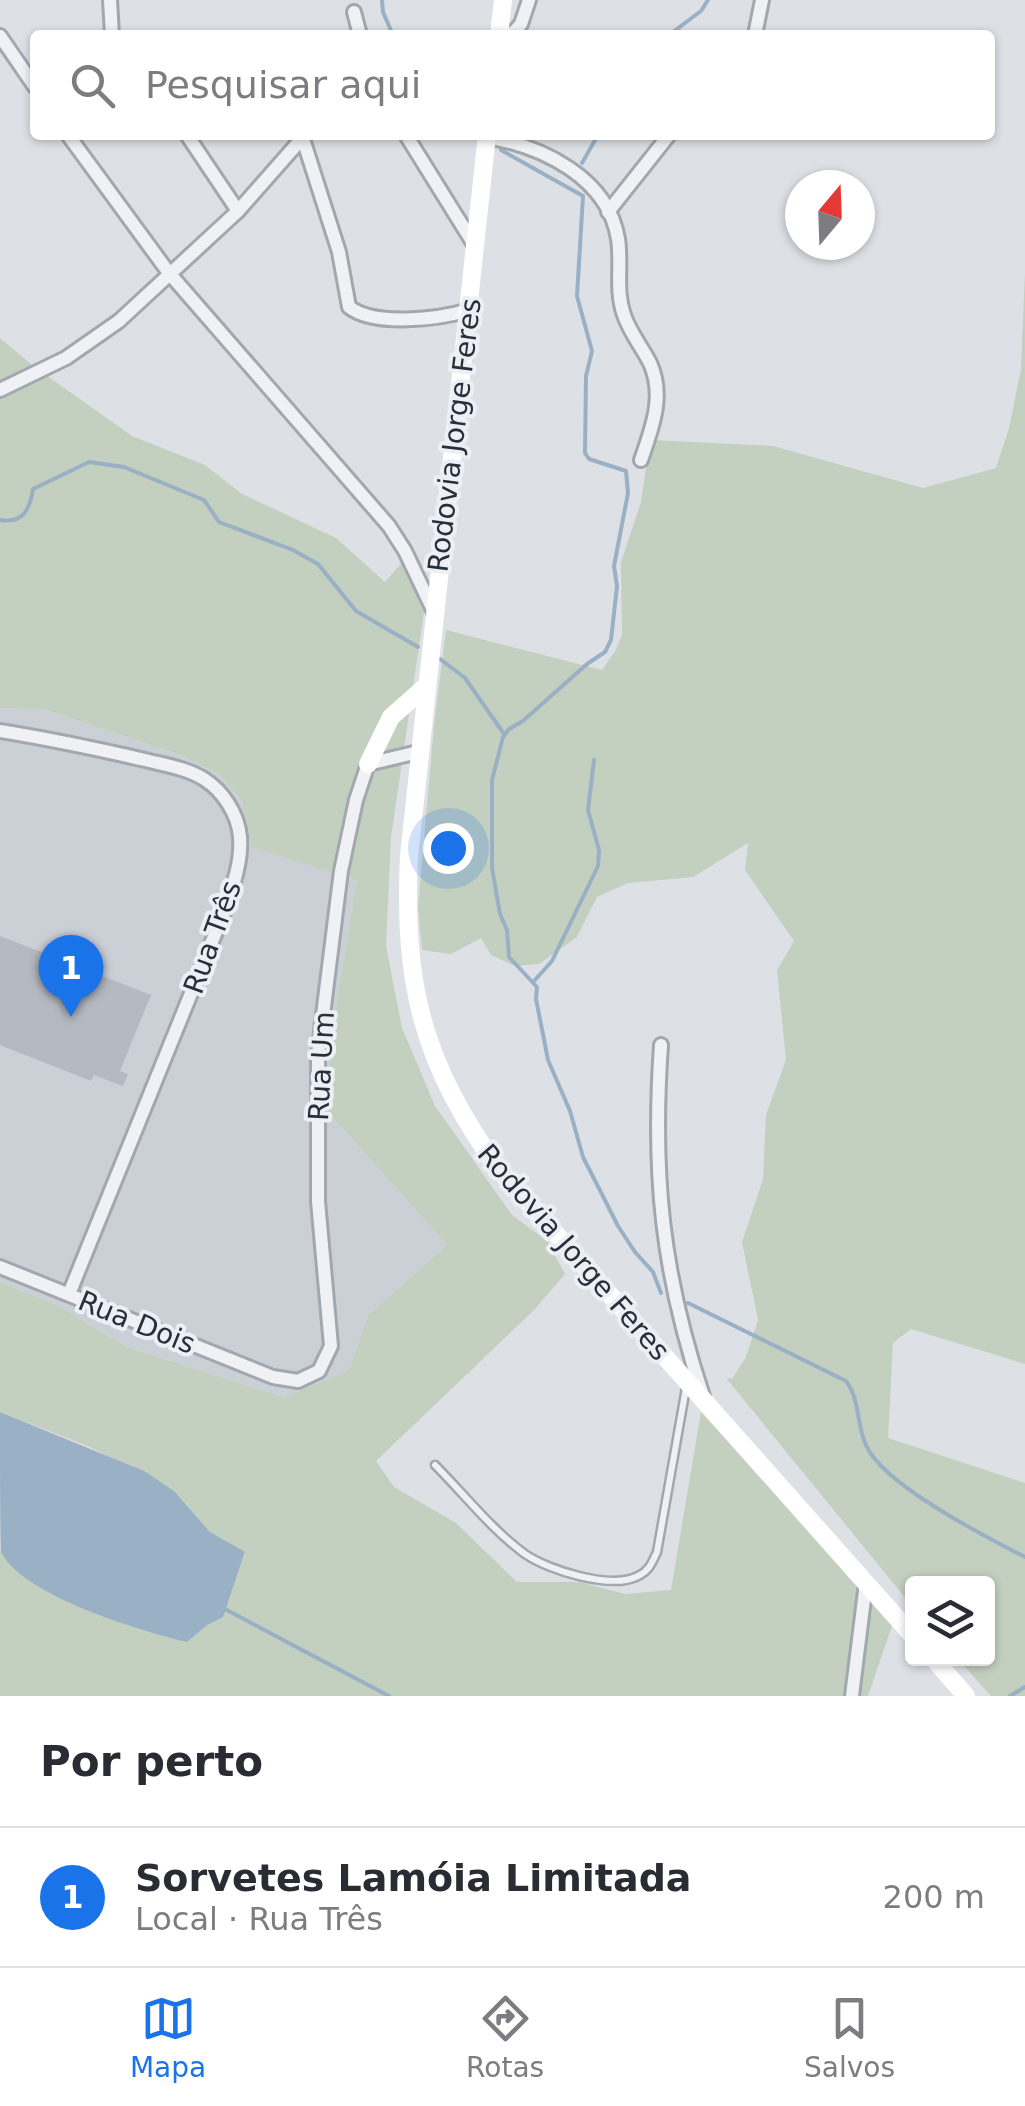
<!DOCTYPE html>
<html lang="pt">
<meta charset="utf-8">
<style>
:root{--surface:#fff;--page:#f2f2f3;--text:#2b2b33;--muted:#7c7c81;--line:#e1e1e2;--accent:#1a73e8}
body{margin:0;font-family:"DejaVu Sans",sans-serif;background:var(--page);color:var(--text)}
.controls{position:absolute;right:30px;bottom:30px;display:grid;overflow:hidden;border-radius:10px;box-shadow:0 2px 8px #0004}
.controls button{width:90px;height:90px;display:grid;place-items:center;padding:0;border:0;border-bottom:2px solid var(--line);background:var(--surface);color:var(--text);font:50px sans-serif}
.compass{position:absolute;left:785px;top:170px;width:90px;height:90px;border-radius:50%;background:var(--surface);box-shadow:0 2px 8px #0004;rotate:19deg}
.you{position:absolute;left:448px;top:848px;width:35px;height:35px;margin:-25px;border:8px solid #fff;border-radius:50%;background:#1a73e8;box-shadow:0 0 0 15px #1a73e833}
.badge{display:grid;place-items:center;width:65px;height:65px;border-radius:50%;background:var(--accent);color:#fff;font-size:32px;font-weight:700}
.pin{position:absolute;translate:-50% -82px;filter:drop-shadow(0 2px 5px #0008)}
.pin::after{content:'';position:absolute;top:52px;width:35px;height:30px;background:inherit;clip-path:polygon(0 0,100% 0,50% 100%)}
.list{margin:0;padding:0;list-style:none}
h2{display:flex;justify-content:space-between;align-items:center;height:130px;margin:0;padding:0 40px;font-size:42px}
h2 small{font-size:32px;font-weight:400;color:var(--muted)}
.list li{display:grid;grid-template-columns:65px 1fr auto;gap:30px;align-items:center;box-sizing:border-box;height:140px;padding:0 40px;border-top:2px solid var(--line)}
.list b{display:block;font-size:38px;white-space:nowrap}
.list p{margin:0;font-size:32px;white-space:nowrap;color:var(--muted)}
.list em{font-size:32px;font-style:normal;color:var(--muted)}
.icon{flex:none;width:55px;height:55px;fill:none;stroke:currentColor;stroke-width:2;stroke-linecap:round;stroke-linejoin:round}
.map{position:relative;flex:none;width:1025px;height:1696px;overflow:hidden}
.search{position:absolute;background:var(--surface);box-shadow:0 2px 8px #0004;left:30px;right:30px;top:30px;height:110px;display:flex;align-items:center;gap:25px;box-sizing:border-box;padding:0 35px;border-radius:10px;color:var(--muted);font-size:38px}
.sheet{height:270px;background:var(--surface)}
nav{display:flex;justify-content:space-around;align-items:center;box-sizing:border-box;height:140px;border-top:2px solid var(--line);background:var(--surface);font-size:28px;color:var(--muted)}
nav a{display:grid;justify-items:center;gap:5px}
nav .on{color:var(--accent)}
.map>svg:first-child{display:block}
</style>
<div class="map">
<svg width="1025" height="1696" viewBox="0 0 1025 1696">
<rect width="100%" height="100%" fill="#dde1e6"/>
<polygon fill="#cbd0d7" points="0,708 46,710 183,756 220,775 241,800 253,847 357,880 331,1034 327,1111 447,1245 368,1315 349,1370 284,1397 126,1347 59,1306 0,1282"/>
<g fill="#c3cfbf">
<polygon points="1025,272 1025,1364 911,1329 893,1343 888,1438 1025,1483 1025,1696 991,1696 958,1659 988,1658 988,1584 912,1584 912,1606 726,1378 732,1379 746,1357 758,1320 742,1242 763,1179 766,1115 786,1060 777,970 794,941 745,870 748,843 693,877 628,883 597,897 577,937 539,964 515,966 491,955 481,938 451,954 422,950 418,907 434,726 446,630 602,670 616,650 622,634 621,562 641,502 650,440 773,446 923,488 996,468 1009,428 1021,369"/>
<polygon points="0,338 32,365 132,436 205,465 242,494 336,538 385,582 408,556 422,588 428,585 391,837 386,946 402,1028 435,1106 512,1215 547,1241 565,1274 535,1309 376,1461 394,1487 456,1523 517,1582 580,1582 625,1594 671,1590 701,1412 893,1623 868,1696 0,1696 0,1550 20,1573 69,1602 187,1642 207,1624 223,1616 245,1553 210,1532 174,1491 90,1447 0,1412 0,1282 59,1306 126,1347 284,1397 349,1370 368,1315 447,1245 327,1111 331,1034 357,880 252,847 241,800 220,775 183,756 46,710 0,708"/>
</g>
<path fill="#9ab0c4" d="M0,1412L144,1471L174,1491L210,1532L245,1552L223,1617L207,1625L187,1642C141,1631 23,1596 1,1552C0,1539 0,1434 0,1412Z"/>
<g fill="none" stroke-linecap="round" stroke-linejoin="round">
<g stroke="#9ab0c4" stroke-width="4">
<polyline points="382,0 383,12 393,35"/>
<polyline points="669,35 701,11 708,0"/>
<polyline points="501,150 583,196 577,296 592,351 586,376 585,453 589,459 626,471 628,493 614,566 617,586 611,640 605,652 587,664 523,721 509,729 503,737 492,780 492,868 500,914 507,930 509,957 537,987 536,999 548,1060 570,1111 583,1157 618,1226 635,1252 653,1272 661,1293"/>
<polyline points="582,163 598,135"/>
<path d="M0,520C24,524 30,508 33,489L89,462L124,467L204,500L219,522L293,550L318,564L356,611L418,647"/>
<polyline points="440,659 465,678 504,734"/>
<polyline points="535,980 552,961 598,866 599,850 588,810 594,760"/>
<path d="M688,1303L846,1381C862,1402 855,1431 871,1454C897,1491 984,1536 1025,1557"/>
<polyline points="223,1608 389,1696"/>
<polyline points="1010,1696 1025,1687"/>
</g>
</g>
<polygon fill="#b5bac2" points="0,936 151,995 120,1071 128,1074 123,1086 94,1075 91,1081 0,1045"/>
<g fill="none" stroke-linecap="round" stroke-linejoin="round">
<g stroke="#a3a8af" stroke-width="11">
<path id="service" d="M435,1465C464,1494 491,1529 525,1554C548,1570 611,1590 638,1576C649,1571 652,1563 657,1552L686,1388"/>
</g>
<g stroke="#a3a8af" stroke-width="18">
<g id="minor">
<polyline points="110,0 112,35"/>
<polyline points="354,12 360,35"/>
<polyline points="499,34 513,33 521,24 529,0"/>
<polyline points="755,35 762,0"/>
<polyline points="0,36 35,87"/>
<polyline points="68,135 169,273 389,526 405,551 434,612"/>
<polyline points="187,135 238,211"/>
<polyline points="406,135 475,246"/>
<path d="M487,137C541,146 608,177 618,239C622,265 615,290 624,315C630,333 642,347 650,363C665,396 652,428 641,460"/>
<path d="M303,139L339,252L349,307C375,327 439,319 469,310"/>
<polyline points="608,212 669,135"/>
<polyline points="0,390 66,358 119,321 238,211 305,135"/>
<path d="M0,731C49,739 97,749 145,760C165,765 186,768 204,779C223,791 238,814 240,837C242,863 232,888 224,912L69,1294"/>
<path d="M661,1045C652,1174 662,1273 703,1396"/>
<polyline points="0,1267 273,1377 298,1381 319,1371 331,1346 318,1201 318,1055 341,871 356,800 368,764 418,752"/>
<polyline points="852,1696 866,1583"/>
</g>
</g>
<use href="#service" stroke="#eff1f4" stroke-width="6"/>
<use href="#minor" stroke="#eff1f4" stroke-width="12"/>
<g stroke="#fff" stroke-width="18">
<polyline points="499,35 503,0"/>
<path d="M487,135L409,856C403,986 423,1065 500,1171L912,1635"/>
<polyline points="368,764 391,717 425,687"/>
<polyline points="933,1658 966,1696"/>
</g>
</g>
<g text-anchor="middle" stroke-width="8" stroke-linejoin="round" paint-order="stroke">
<g font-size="28" fill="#282f3b" stroke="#eceff4">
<text transform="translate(454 435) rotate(-83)" y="10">Rodovia Jorge Feres</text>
<text transform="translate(212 937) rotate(-70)" y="10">Rua Três</text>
<text transform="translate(321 1066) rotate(-87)" y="10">Rua Um</text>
<text transform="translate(574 1252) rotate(49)" y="10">Rodovia Jorge Feres</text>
<text transform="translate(137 1322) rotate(22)" y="10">Rua Dois</text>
</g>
</g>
</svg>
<div class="controls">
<button><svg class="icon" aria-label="layers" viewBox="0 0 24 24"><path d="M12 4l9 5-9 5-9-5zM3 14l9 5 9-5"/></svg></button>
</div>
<svg class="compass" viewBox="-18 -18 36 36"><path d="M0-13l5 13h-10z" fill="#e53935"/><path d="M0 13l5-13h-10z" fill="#7c7c81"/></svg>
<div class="you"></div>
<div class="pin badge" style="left:71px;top:1017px">1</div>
<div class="search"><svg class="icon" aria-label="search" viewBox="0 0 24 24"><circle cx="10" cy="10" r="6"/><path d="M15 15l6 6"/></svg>Pesquisar aqui</div>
</div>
<section class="sheet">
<h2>Por perto<small></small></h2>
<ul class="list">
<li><span class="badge">1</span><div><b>Sorvetes Lamóia Limitada</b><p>Local · Rua Três</p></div><em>200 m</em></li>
</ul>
</section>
<nav>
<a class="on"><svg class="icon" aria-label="map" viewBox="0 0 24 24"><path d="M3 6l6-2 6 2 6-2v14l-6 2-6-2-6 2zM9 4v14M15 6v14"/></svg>Mapa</a>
<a><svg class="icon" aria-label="directions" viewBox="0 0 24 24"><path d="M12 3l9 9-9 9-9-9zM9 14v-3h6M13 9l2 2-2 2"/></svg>Rotas</a>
<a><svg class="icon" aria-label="saved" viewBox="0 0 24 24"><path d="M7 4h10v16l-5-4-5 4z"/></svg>Salvos</a>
</nav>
